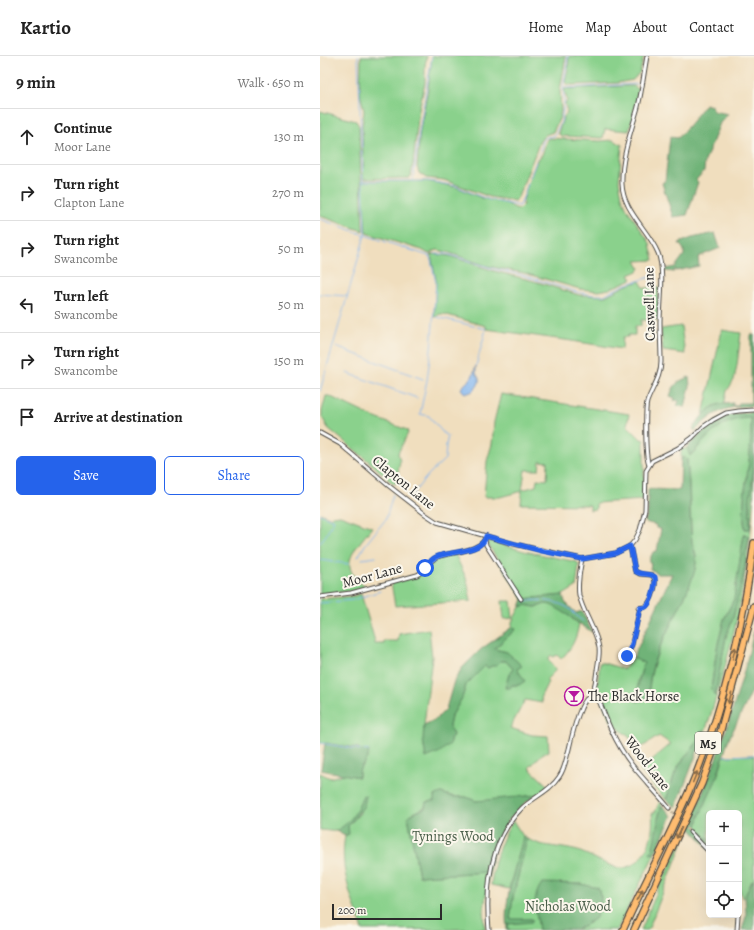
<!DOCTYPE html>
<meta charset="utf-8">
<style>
:root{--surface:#fff;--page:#f6f6f6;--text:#222;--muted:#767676;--line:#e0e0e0;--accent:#2563eb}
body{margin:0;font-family:Alegreya,serif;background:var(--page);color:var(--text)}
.controls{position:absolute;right:12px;bottom:12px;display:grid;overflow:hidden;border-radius:6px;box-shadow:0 4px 16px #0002}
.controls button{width:36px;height:36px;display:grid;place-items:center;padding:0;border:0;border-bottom:1px solid var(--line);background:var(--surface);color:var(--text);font:20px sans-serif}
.scale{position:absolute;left:12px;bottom:10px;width:110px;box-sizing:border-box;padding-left:4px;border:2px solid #2b2b2b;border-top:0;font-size:11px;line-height:14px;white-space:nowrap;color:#2b2b2b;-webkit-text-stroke:3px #fbf7ec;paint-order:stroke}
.stop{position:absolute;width:12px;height:12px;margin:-9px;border:3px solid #2563eb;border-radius:50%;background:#fff}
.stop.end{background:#2563eb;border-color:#fff;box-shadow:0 1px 4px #0008}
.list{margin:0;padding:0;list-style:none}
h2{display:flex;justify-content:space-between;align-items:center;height:52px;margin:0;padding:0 16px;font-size:17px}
h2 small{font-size:13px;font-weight:400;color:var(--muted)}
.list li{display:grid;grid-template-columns:26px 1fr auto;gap:12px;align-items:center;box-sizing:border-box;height:56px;padding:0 16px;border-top:1px solid var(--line)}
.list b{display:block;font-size:15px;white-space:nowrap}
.list p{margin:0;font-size:13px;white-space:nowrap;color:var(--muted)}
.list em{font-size:13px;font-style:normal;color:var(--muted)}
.actions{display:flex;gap:8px;padding:12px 16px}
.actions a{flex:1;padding:9px 0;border:1px solid var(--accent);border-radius:6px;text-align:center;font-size:14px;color:var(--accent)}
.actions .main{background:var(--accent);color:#fff}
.icon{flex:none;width:22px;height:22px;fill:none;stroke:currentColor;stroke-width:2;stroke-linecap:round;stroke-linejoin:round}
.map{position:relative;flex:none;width:434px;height:874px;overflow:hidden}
header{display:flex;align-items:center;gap:24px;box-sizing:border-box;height:56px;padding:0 20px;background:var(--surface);border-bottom:1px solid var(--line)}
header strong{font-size:19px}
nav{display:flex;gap:22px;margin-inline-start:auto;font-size:14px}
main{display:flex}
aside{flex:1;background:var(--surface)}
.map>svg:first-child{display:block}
</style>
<header>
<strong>Kartio</strong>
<nav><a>Home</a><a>Map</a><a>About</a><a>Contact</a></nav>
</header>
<main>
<aside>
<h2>9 min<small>Walk · 650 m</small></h2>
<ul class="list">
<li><svg class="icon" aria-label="ahead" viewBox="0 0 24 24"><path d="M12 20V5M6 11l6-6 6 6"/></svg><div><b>Continue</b><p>Moor Lane</p></div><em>130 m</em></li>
<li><svg class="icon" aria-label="right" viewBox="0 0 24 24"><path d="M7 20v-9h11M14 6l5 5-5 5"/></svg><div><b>Turn right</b><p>Clapton Lane</p></div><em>270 m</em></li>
<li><svg class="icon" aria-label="right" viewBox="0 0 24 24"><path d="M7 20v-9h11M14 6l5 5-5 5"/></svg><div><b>Turn right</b><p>Swancombe</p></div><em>50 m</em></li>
<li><svg class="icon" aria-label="left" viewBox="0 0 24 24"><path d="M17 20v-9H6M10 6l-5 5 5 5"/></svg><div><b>Turn left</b><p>Swancombe</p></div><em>50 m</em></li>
<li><svg class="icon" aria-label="right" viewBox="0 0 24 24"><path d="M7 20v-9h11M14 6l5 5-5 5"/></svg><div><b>Turn right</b><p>Swancombe</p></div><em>150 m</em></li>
<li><svg class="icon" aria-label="arrive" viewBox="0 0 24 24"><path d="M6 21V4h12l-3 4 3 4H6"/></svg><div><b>Arrive at destination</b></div></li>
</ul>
<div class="actions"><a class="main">Save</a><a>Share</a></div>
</aside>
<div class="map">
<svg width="434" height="874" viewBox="0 0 434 874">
<rect width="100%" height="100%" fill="#fbf7ec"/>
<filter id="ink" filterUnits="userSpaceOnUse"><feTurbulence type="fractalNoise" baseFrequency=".025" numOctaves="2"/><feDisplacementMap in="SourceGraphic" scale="8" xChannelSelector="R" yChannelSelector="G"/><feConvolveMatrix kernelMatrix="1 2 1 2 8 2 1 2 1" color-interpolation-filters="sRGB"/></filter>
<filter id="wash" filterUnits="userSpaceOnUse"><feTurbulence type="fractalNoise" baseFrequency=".012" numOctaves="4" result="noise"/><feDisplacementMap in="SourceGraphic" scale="16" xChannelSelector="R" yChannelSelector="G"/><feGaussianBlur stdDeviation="0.9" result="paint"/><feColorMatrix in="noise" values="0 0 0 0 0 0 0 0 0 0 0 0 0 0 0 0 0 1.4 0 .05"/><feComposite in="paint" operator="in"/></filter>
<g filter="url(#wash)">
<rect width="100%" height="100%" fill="#f0debe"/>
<g fill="#8ad18c" stroke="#5a7e5c" fill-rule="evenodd">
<polygon points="41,0 107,0 105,9 105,27 99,53 93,108 91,120 89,122 43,123 43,110 44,106 43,101 42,70 44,55 40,37"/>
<polygon points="112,0 246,0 240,34 241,55 240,61 233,76 225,79 220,85 198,141 195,145 170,141 124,124 106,122 99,117 97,111 100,73 108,33"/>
<polygon points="249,0 324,0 320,16 313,24 297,27 251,29 247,28 245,26 248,13"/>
<path d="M304,30H314L318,33L314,57L309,75L285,73L283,82L241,80L238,77L243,62L246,58L247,55L245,48L247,45C247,41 244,37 244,33Z"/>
<polygon points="0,55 36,65 39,70 43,175 0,160"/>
<path d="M228,82L280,85L294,84L302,89L299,125L302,141L307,153L330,187C330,193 333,198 334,204L316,205L320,212L318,215L309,219L312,223L289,233L279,235L260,233L204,217L167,210L127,196L117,194L109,198L102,194L46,177L42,125H106L118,127L139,132L162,142L186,147L195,152L199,153L203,149C203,138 212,114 218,104C219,101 222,100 223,96C225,91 225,86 228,82Z"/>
<polygon points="113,198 130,200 174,215 214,225 259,239 285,240 307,229 320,225 324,232 338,231 339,264 321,264 321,270 315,270 315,279 308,279 308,281 303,281 302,293 252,285 166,273 166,270 124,258 120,258 116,261 114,261 116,224 111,199"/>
<polygon points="361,270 365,298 343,295 341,273"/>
<path d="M402,274L421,277L417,309L414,324L407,335L404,349C396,348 390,354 383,359Z"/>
<path d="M181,338L309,358L307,369L321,383L324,384V444L276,447V453L270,454V449L201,448L202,435L180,441H164L167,405L172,388L174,366ZM220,405L228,406L227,424L217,423L216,430L202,434L205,414H219Z"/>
<polygon points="6,340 9,340 53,361 87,374 88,377 78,397 80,405 76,428 72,427 53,409 8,372 2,361 2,355"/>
<path d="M431,362C430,376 431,391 429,405C426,430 421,449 425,473H430V444L434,411C434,503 414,589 385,676L382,674L377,685L360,708L355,717L346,744L320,714L351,688L339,680L319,693L309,681L293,668L290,663L277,633L280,606L304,613L313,602L324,607L318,625L317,645L329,641C328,602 353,568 368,533C372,522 377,512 376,500C376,496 374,493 372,489L369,427L367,403L361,401V393H365L367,391L370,400C383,387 396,368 415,363C420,362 426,362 431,362ZM424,478L427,493L425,498L426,504L423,521L413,562L406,581L395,639L391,633L397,592L404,563L414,543Z"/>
<path d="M0,457L11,462L12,460L20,459L52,471C35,494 15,509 46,531L32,535L0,538Z"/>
<polygon points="170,485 204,495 257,506 259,509 256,531 243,539 203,543 167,487"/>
<polygon points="135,498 147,524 151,545 75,550 71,526 99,520 106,515 114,504"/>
<path d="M41,538L54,582L55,588H64V585H78L79,578L109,573L112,601L104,669V693L130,683L133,679L129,670L131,661L142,642L146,629L165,609L168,612L180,605H186L193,613L189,618L192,629H199L197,613L201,610L187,596L174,593L196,573L192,571V566L200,551C206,548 209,550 215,551C219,551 223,548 227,548C239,549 250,562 259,568C256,584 252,592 241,603L237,599L233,601L231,599L228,603L236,614L226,624L228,626L221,640L222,647L205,644L190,672L212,679L228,680L229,695L222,698L209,712L229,731L216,739L168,745H156L146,741H134L121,737L114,745L106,746L105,751L88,760L99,820L169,816L164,854L165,873L41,874L42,871C31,840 19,813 25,780L28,778V770L40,757L43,739C39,752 31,771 16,775C12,776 5,774 0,774V717L10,722L24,718L39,721C39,715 38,711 44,708L39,692L0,687V543L33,540Z"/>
<polygon points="182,545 191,545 193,562 184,563"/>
<polygon points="434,699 434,824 432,825 425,840 422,842 419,831 419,757 389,757 389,785 377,771 379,761 396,724 404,700"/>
<path d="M340,745L342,749L338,762L337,772L334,789L330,797H335L297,874H256L270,866L281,841L278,832L261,828L239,827L215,851L219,874H189L188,868L212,865V863L190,864L193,841L207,783C212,785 218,788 224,789C235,791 247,792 258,795C270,799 282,807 295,811C301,813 306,812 312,809C330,799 334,775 332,757L335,756Z"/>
<path d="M193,765L203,780L202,786L189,833L171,829C174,805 179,786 193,765Z"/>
<polygon points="367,776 328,874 321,874 339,831"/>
</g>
<g fill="#6fb378" stroke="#4d6f52">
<polygon points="385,48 392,50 393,55 408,58 400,67 385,105 384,115 376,124 378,126 367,159 353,161 342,127 345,125 350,81 358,82 374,63"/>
<polygon points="395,177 400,192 378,201 379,210 356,215 356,213 354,214 354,216 345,215 345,213 355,211 364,199 364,194 359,187 372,182"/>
<path d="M431,279H434V350C406,350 394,355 375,375L373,372C379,364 388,350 400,348C404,348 408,348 413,347V350H418L419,347H431Z"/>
<path d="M369,321L370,330L365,351L357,350L359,345L356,344L354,345L355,342L350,340C354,328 358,325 369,321Z"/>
<path d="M434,356V411L430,444V473H425C421,450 426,429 429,406C431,391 431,376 431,362C399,363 390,379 370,400L367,391C379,379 392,364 409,359C417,357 426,357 434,356Z"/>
<path d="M361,401L367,403C370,431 369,459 372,487C373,491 374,493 375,496C377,502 376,511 374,517C361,559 327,596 329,641L317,646C316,632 320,620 324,607L313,602L352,518H337L334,515L330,513L331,508L329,505L333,496L337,495L341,473L336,472V469L325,466L328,455V433L360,434Z"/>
<polygon points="424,478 429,480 427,493 425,498 426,504 423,521 413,562 406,581 395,640 391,633 397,592 404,563 414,543"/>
<path d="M243,539L245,546L256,557L262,555L272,576C262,570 236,549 227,548C223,548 219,551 215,551C209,550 206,548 200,551L203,543Z"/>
<polygon points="192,571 196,573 174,593 187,596 202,610 197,613 205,625 199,629 192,629 190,632 185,632 189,618 193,613 186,605 180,605 176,610 172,610 168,612 165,610 146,629 142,642 131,661 129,670 133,679 130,683 131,687 120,696 106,702 103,684 104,669 116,663 126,653 134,625 142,612 160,594"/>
<path d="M434,575V631L408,685L396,724L379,761L377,771L389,785V793L369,771L370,767C397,705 419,641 434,575Z"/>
<polygon points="382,674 385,676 356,751 346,744 355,717 360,708 377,685"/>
<path d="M5,687L49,695C48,708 38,707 39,721L1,714Z"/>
<polygon points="121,737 134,741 146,741 156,745 216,739 204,748 189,764 174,790 169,816 99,820 88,760 105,752 106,746 114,745 114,740"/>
<path d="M43,739L46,740L44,750L28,770L29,778L25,780L16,775C30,767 38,755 43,739Z"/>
<path d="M342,749L352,760L335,797L330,798C337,782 336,765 342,749Z"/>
<path d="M203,780L207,783L193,841L190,863H212V866L188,868L189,874H187C183,844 195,814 202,786Z"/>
<polygon points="434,824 434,874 422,874 426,860 425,840 432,825"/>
<path d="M222,827L261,828L278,832L281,841V851L275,863L256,874H219C217,855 210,845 222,827Z"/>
</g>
<path fill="#82b5ef" stroke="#56708d" d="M156,310C156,312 156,315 156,317C157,320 160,322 159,326C157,334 145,343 141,332L152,321Z"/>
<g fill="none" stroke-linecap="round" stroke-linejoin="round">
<g stroke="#82b5ef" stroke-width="1">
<polyline points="38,0 45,179 109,200 111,204 116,227 111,293 107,324 100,358 109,360 124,378 128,380 126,389 125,403 108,419 92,439"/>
<polyline points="244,32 318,28"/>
<polyline points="93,124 99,76 112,0"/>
<polyline points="43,125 109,125 136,130 154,138 170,144 200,150 224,83 227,81 234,80 241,66 243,54 244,46 243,32 248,0"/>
<polyline points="0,163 45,179 0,335"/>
<polyline points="115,198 127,198 174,213 202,219 257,236 274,239 284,239 304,229 334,220"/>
<polyline points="0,238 27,240"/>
<polyline points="117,261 166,273 156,310"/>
<polyline points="16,291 103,323"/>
<polyline points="27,317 97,342"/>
<polyline points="0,458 14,464 6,479 0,487"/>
<polyline points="38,501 45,489 66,463 73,438"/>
<polyline points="42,503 56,501"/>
<polyline points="0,504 29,508"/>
<path d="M205,546C218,542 244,545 254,557C257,560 258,562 263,565"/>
<polyline points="0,547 33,544 60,535"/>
<polyline points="0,687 49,695"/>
<polyline points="404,700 434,699"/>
</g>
</g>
</g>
<g filter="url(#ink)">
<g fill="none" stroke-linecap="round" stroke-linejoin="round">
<polyline stroke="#c9baa1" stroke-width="3" stroke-dasharray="3 1.5" stroke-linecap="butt" points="349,752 370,776"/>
<g stroke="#494641" stroke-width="5">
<g id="street">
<path d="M327,0C324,17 322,34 318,51C311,76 301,102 302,128C303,155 328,173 338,197C345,214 340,248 340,266C340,280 341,293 341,306C341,321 332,332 327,346C325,354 325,402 329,409"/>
<polyline points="0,377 20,388 69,430 105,458 117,466 194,488 262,503 296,497 310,490 315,484 320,474 325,454 326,415 332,405 358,392 372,382 383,371 393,364 406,357 419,355 434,354"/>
<polyline points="165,484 166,489 201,543"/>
<path d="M310,490L315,515L320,518L332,519C340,526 331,546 325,551L318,552"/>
<path d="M0,541L31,537L97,519C107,514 108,503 120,500C132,496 163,495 166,480"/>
<polyline points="307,600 312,588 320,552"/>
<path d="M274,631C284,658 294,686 312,709C324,724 337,737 349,752"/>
<polyline points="370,776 389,796"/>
<polyline points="419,845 419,850"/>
<path d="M169,874C165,831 170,784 202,752C214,741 230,735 239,721C245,713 246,703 249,693C252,679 255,665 261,652C264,645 270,639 274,631C276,626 276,619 277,614C278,607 280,599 279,592C277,575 263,557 259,539C257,527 260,514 262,503"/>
<polyline points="417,874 418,859"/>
</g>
</g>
<g stroke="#494641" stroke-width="8">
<g id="highway">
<path d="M303,874C325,825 351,778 372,728C404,651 423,570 434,487"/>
<polyline points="314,874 382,727 400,677 434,550"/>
</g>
</g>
<use href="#street" stroke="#fff" stroke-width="3"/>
<use href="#highway" stroke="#febc70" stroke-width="5.5"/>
</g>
<defs><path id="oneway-shaft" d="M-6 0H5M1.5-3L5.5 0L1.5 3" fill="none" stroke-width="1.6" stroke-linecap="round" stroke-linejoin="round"/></defs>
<g stroke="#8a6c4a">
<use href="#oneway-shaft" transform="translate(414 597) rotate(-76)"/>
<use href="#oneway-shaft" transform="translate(410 642) rotate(105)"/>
<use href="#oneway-shaft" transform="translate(375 721) rotate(-68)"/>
<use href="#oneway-shaft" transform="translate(359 777) rotate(116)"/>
<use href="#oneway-shaft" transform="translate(320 839) rotate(-63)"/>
</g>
</g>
<g fill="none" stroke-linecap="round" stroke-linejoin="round" filter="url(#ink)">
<path stroke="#2563eb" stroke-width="5" d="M105,512C108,508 111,503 116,501C129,495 163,497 166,480L222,495L262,503L296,497L310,490L315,515C321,520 329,516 335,521C336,527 332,545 327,550C325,552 323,552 320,552L312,588L307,600"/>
</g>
<defs>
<g id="bar-ring" transform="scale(1)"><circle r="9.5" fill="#fbf7ec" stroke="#b5179e" stroke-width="1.5"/><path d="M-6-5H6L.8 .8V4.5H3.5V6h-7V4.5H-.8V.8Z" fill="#b5179e"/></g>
</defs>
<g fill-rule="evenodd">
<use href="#bar-ring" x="254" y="640"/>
</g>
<g text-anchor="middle" stroke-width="4" stroke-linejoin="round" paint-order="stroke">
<rect fill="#fbf7ec" stroke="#696865" stroke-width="1" x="375" y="676" width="26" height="22" rx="3"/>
<g font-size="13" font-weight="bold" fill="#2b2b2b">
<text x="388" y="692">M5</text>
</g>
<g font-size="14" fill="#2b2b2b" stroke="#fbf7ec">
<text transform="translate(329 248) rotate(-91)" y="5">Caswell Lane</text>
<text transform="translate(84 426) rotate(39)" y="5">Clapton Lane</text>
<text transform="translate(52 519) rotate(-15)" y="5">Moor Lane</text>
<text transform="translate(328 707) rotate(52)" y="5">Wood Lane</text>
</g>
<g font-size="14" fill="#2b2b2b" stroke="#fbf7ec" text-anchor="start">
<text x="268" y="645">The Black Horse</text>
</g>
<g font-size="14" fill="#485d48" stroke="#fbf7ec">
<text x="133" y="785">Tynings Wood</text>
<text x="248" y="855">Nicholas Wood</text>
</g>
</g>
</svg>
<div class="controls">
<button>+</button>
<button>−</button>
<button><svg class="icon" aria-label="locate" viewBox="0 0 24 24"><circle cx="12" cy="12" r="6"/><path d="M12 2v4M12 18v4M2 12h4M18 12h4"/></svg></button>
</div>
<div class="scale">200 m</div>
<div class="stop" style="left:105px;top:512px"></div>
<div class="stop end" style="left:307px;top:600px"></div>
</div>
</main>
